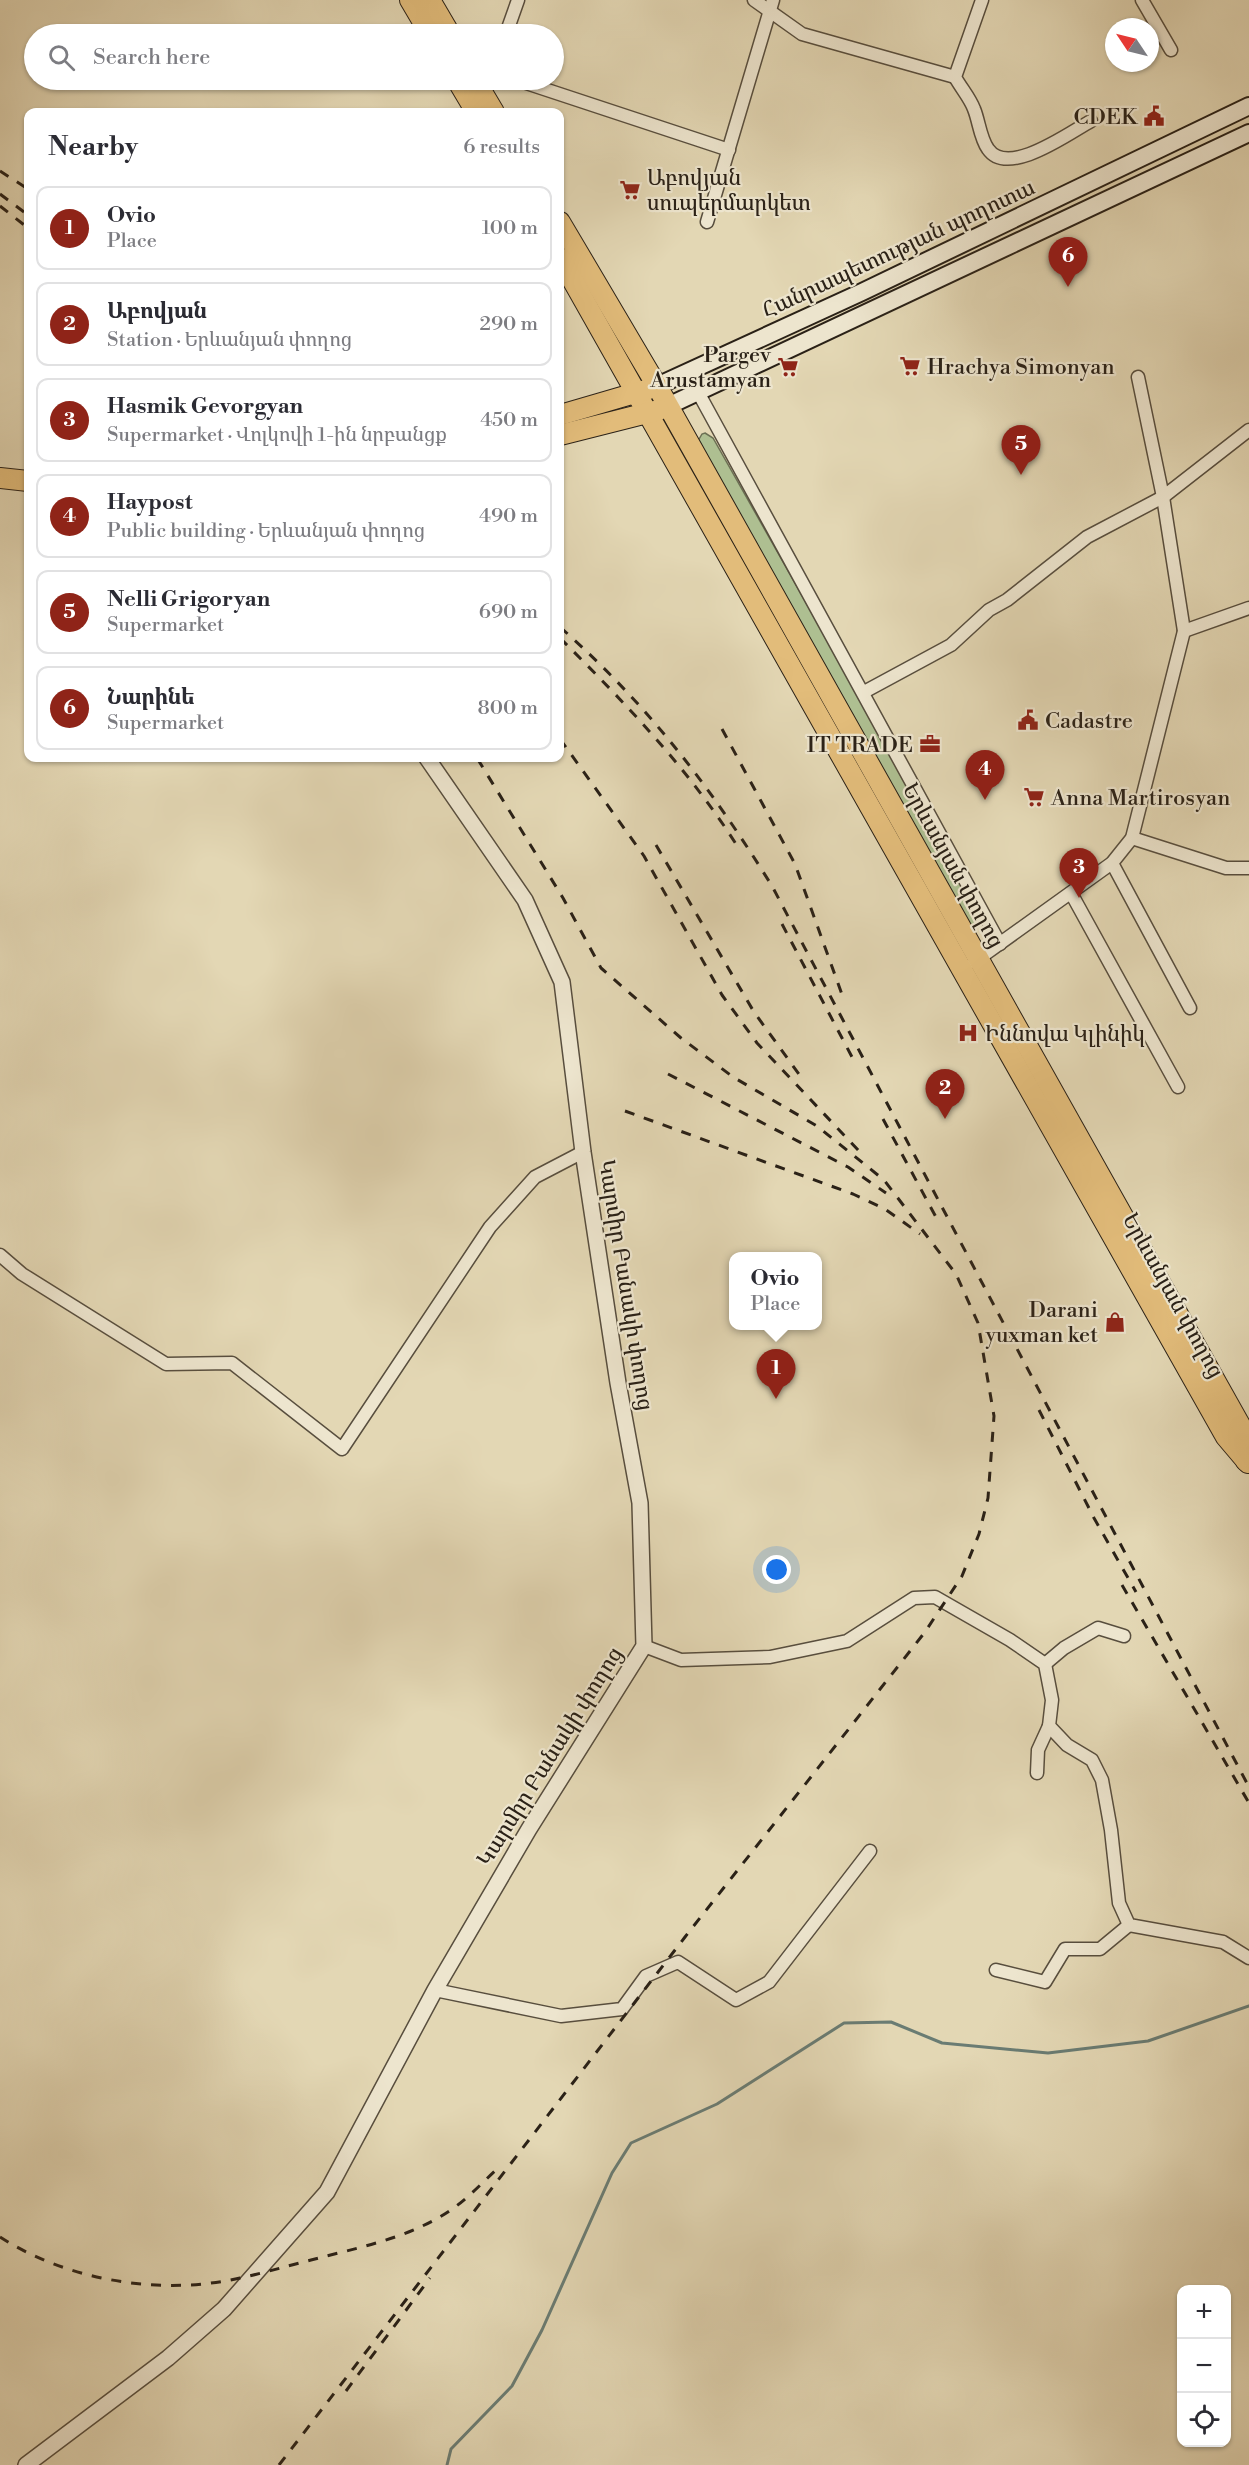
<!DOCTYPE html>
<meta charset="utf-8">
<style>
:root{--surface:#fff;--page:#f7f7f7;--text:#2b2b33;--muted:#7c7c81;--line:#e1e1e2;--accent:#8f2418}
body{margin:0;font-family:"Libre Bodoni","Noto Serif Armenian",serif;background:var(--page);color:var(--text)}
.controls{position:absolute;right:18px;bottom:18px;display:grid;overflow:hidden;border-radius:12px;box-shadow:0 2px 4px #0004}
.controls button{width:54px;height:54px;display:grid;place-items:center;padding:0;border:0;border-bottom:2px solid var(--line);background:var(--surface);color:var(--text);font:30px sans-serif}
.compass{position:absolute;left:1105px;top:18px;width:54px;height:54px;border-radius:50%;background:var(--surface);box-shadow:0 2px 4px #0004;rotate:305deg}
.you{position:absolute;left:777px;top:1570px;width:21px;height:21px;margin:-15px;border:4px solid #fff;border-radius:50%;background:#1a73e8;box-shadow:0 0 0 9px #1a73e833}
.badge{display:grid;place-items:center;width:39px;height:39px;border-radius:50%;background:var(--accent);color:#fff;font-size:20px;font-weight:700}
.pin{position:absolute;translate:-50% -50px;filter:drop-shadow(0 2px 3px #0008)}
.pin::after{content:'';position:absolute;top:32px;width:21px;height:18px;background:inherit;clip-path:polygon(0 0,100% 0,50% 100%)}
.popup{position:absolute;left:729px;top:1252px;width:93px;height:78px;box-sizing:border-box;display:grid;place-content:center;border-radius:12px;background:var(--surface);filter:drop-shadow(0 2px 4px #0005);font-size:20px;white-space:nowrap;color:var(--muted)}
.popup b{font-size:22px;color:var(--text)}
.popup::after{content:'';position:absolute;left:50%;top:100%;margin-left:-12px;border:12px solid transparent;border-top-color:var(--surface)}
.list{margin:0;padding:0;list-style:none}
h2{display:flex;justify-content:space-between;align-items:center;height:78px;margin:0;padding:0 24px;font-size:26px}
h2 small{font-size:20px;font-weight:400;color:var(--muted)}
.list li{display:grid;grid-template-columns:39px 1fr auto;gap:18px;align-items:center;box-sizing:border-box;height:84px;margin:0 12px 12px;padding:0 12px;border:2px solid var(--line);border-radius:12px}
.list b{display:block;font-size:22px;white-space:nowrap}
.list p{margin:0;font-size:20px;white-space:nowrap;color:var(--muted)}
.list em{font-size:20px;font-style:normal;color:var(--muted)}
.icon{flex:none;width:33px;height:33px;fill:none;stroke:currentColor;stroke-width:2;stroke-linecap:round;stroke-linejoin:round}
.map{position:relative;flex:none;width:1249px;height:2465px;overflow:hidden}
.search{position:absolute;background:var(--surface);box-shadow:0 2px 4px #0004;left:24px;top:24px;width:540px;height:66px;display:flex;align-items:center;gap:15px;box-sizing:border-box;padding:0 21px;border-radius:33px;color:var(--muted);font-size:22px}
.panel{position:absolute;background:var(--surface);box-shadow:0 2px 4px #0004;left:24px;top:108px;width:540px;height:654px;border-radius:12px}
.map>svg:first-child{display:block}
</style>
<div class="map">
<svg width="1249" height="2465" viewBox="0 0 1249 2465">
<rect width="100%" height="100%" fill="#e3d7b4"/>
<filter id="stains"><feTurbulence type="fractalNoise" baseFrequency=".00333" numOctaves="4"/><feColorMatrix values="0 0 0 0 .2 0 0 0 0 .09 0 0 0 0 .02 0 0 0 .5 -.17"/></filter>
<radialGradient id="worn" r=".72"><stop offset=".6" stop-color="#630" stop-opacity="0"/><stop offset="1" stop-color="#630" stop-opacity=".3"/></radialGradient>
<polygon fill="#aebf91" stroke="#6c7054" stroke-width="1.5" points="705,433 713,438 981,912 982,922 973,927 968,923 698,441 702,434"/>
<g fill="none" stroke-linecap="round" stroke-linejoin="round">
<polyline stroke="#6a7c73" stroke-width="3" points="447,2465 451,2449 512,2386 542,2330 612,2173 631,2143 717,2104 844,2023 891,2022 942,2043 1048,2053 1148,2041 1249,2006"/>
<g stroke="#584e3e" stroke-width="15">
<g id="minor">
<polyline points="754,0 802,34 955,77"/>
<path d="M982,0L955,77C961,88 970,98 974,109C979,121 980,138 988,149C1008,178 1069,133 1091,121"/>
<polyline points="1142,0 1171,50"/>
<polyline points="506,34 518,0"/>
<polyline points="517,80 729,150"/>
<polyline points="707,222 773,0"/>
<polyline points="699,394 1000,944"/>
<polyline points="1184,631 1249,608"/>
<polyline points="864,692 951,645 989,610 1007,600 1087,537 1163,497 1249,430"/>
<polyline points="1132,838 1226,868 1249,868"/>
<polyline points="1112,863 1190,1008"/>
<polyline points="1071,893 1178,1087"/>
<polyline points="974,962 1112,863 1132,838 1184,631 1163,497 1138,377"/>
<polyline points="0,1255 22,1274 166,1364 232,1363 342,1449 490,1227 535,1177 583,1152"/>
<polyline points="644,1646 681,1660 770,1657 847,1641 914,1598 935,1597 1010,1640 1045,1664 1052,1700 1049,1726 1067,1745 1092,1760 1102,1780 1111,1830 1119,1903 1129,1925 1223,1942 1249,1958"/>
<polyline points="1045,1664 1064,1648 1098,1628 1124,1636"/>
<polyline points="1037,1773 1038,1750 1049,1726"/>
<polyline points="996,1970 1045,1982 1065,1949 1100,1949 1129,1925"/>
<polyline points="435,1990 561,2016 622,2009 646,1976 678,1962 736,2000 769,1982 870,1851"/>
</g>
</g>
<g stroke="#584e3e" stroke-width="18">
<polyline id="tertiary" points="26,2465 168,2358 224,2309 327,2192 435,1990 529,1829 644,1646 640,1503 618,1383 583,1152 562,982 525,900 427,758"/>
</g>
<g stroke="#2a2117" stroke-width="20">
<g id="secondary">
<polyline points="657,386 862,292 1249,106"/>
<polyline points="668,406 1249,133"/>
</g>
</g>
<g stroke="#2a2117" stroke-width="22">
<g id="primary">
<polyline points="410,0 430,34"/>
<polyline points="430,0 450,34"/>
<polyline points="457,80 476,112"/>
<polyline points="475,80 494,112"/>
<polyline points="560,222 657,386 1244,1432 1246,1461"/>
<polyline points="560,258 1226,1437 1248,1463"/>
<polyline points="560,415 649,389"/>
<polyline points="560,435 659,410"/>
<polyline points="0,478 28,481"/>
</g>
</g>
<use href="#minor" stroke="#ede5ce" stroke-width="12"/>
<use href="#tertiary" stroke="#ede5ce" stroke-width="15"/>
<use href="#secondary" stroke="#ede5ce" stroke-width="16"/>
<use href="#primary" stroke="#e2bc7a" stroke-width="20"/>
<g stroke="#2a2117" stroke-width="3" stroke-dasharray="10 10" stroke-linecap="butt">
<polyline points="0,171 28,189"/>
<polyline points="0,194 28,215"/>
<polyline points="0,206 28,228"/>
<path d="M560,627C648,705 710,786 772,886L1249,1787"/>
<path d="M560,638C624,702 687,767 736,844"/>
<polyline points="722,729 795,864 844,1000"/>
<polyline points="560,739 644,856 722,995 757,1043 860,1152"/>
<polyline points="656,845 754,1012 801,1077"/>
<polyline points="782,924 852,1057"/>
<polyline points="668,1074 848,1167 886,1193"/>
<polyline points="625,1111 853,1194 885,1209 920,1234"/>
<polyline points="883,1119 937,1219"/>
<polyline points="1039,1410 1094,1518 1136,1592"/>
<polyline points="1122,1585 1249,1803"/>
<path d="M0,2237C68,2281 162,2296 240,2278C264,2273 287,2266 311,2260C360,2247 412,2238 455,2207C469,2197 482,2183 495,2171"/>
<polyline points="346,2391 430,2278"/>
<polyline points="279,2465 685,1937 925,1632 962,1576 979,1534 988,1498 994,1416 978,1323 956,1274 884,1180 817,1126 733,1077 681,1038 601,968 563,898 477,758"/>
</g>
</g>
<defs>
<g id="civic-bare" transform="scale(1.62)"><path d="M-.6-6.5H3V-4.5H.6V-3L4-1V1h2V6H-6V1h2V-1L-.6-3ZM-1.2 2.5V6h2.4V2.5Z" fill="#8f2418" stroke="#ede5ce" stroke-width="2.5" paint-order="stroke"/></g>
<g id="supermarket-bare" transform="scale(1.62)"><path d="M-6-5.5h2.5l.6 2H6L4.5 2H-2.5L-4.4-4H-6ZM-1.5 3.2a1.3 1.3 0 1 0 .1 0ZM3 3.2a1.3 1.3 0 1 0 .1 0Z" fill="#8f2418" stroke="#ede5ce" stroke-width="2.5" paint-order="stroke"/></g>
<g id="office-bare" transform="scale(1.62)"><path d="M-6-3h4V-5.5h4V-3h4V5H-6ZM-1-4.5V-3h2v-1.5ZM-6 0V1H6V0Z" fill="#8f2418" stroke="#ede5ce" stroke-width="2.5" paint-order="stroke"/></g>
<g id="hospital-bare" transform="scale(1.62)"><path d="M-5-5h3v3.5h4V-5h3V5h-3V1.5h-4V5h-3Z" fill="#8f2418" stroke="#ede5ce" stroke-width="2.5" paint-order="stroke"/></g>
<g id="shop-bare" transform="scale(1.62)"><path d="M-5-2.5h2.3a2.7 3.5 0 0 1 5.4 0H5L5.5 6h-11ZM-1.5-2.5h3a1.5 2.3 0 0 0-3 0Z" fill="#8f2418" stroke="#ede5ce" stroke-width="2.5" paint-order="stroke"/></g>
</defs>
<g fill-rule="evenodd">
<use href="#civic-bare" x="1154" y="116"/>
<use href="#supermarket-bare" x="630" y="190"/>
<use href="#supermarket-bare" x="910" y="366"/>
<use href="#supermarket-bare" x="788" y="367"/>
<use href="#civic-bare" x="1028" y="720"/>
<use href="#office-bare" x="930" y="744"/>
<use href="#supermarket-bare" x="1034" y="797"/>
<use href="#hospital-bare" x="968" y="1033"/>
<use href="#shop-bare" x="1115" y="1322"/>
</g>
<g text-anchor="middle" stroke-width="4.5" stroke-linejoin="round" paint-order="stroke">
<g font-size="22" fill="#2a2117" stroke="#ede5ce" text-anchor="start">
<text x="1137" y="124" text-anchor="end">CDEK</text>
<text x="647" y="185">Աբովյան<tspan x="647" dy="25">սուպերմարկետ</tspan></text>
<text x="771" y="362" text-anchor="end">Pargev<tspan x="771" dy="25">Arustamyan</tspan></text>
<text x="927" y="374">Hrachya Simonyan</text>
<text x="1045" y="728">Cadastre</text>
<text x="913" y="752" text-anchor="end">IT TRADE</text>
<text x="1051" y="805">Anna Martirosyan</text>
<text x="985" y="1041">Իննովա Կլինիկ</text>
<text x="1098" y="1317" text-anchor="end">Darani<tspan x="1098" dy="25">yuxman ket</tspan></text>
</g>
<g font-size="22" fill="#2a2117" stroke="#ede5ce">
<text transform="translate(898 248) rotate(-25)" y="8">Հանրապետության պողոտա</text>
<text transform="translate(954 865) rotate(61)" y="8">Երևանյան փողոց</text>
<text transform="translate(627 1285) rotate(81)" y="8">Կարմիր Բանակի փողոց</text>
<text transform="translate(1174 1295) rotate(61)" y="8">Երևանյան փողոց</text>
<text transform="translate(549 1756) rotate(-58)" y="8">Կարմիր Բանակի փողոց</text>
</g>
</g>
<rect width="100%" height="100%" filter="url(#stains)"/>
<rect width="100%" height="100%" fill="url(#worn)"/>
</svg>
<div class="controls">
<button>+</button>
<button>−</button>
<button><svg class="icon" aria-label="locate" viewBox="0 0 24 24"><circle cx="12" cy="12" r="6"/><path d="M12 2v4M12 18v4M2 12h4M18 12h4"/></svg></button>
</div>
<svg class="compass" viewBox="-18 -18 36 36"><path d="M0-13l5 13h-10z" fill="#e53935"/><path d="M0 13l5-13h-10z" fill="#7c7c81"/></svg>
<div class="you"></div>
<div class="pin badge" style="left:776px;top:1399px">1</div>
<div class="popup"><b>Ovio</b>Place</div>
<div class="pin badge" style="left:945px;top:1119px">2</div>
<div class="pin badge" style="left:1079px;top:898px">3</div>
<div class="pin badge" style="left:985px;top:800px">4</div>
<div class="pin badge" style="left:1021px;top:475px">5</div>
<div class="pin badge" style="left:1068px;top:287px">6</div>
<div class="search"><svg class="icon" aria-label="search" viewBox="0 0 24 24"><circle cx="10" cy="10" r="6"/><path d="M15 15l6 6"/></svg>Search here</div>
<section class="panel">
<h2>Nearby<small>6 results</small></h2>
<ul class="list">
<li><span class="badge">1</span><div><b>Ovio</b><p>Place</p></div><em>100 m</em></li>
<li><span class="badge">2</span><div><b>Աբովյան</b><p>Station · Երևանյան փողոց</p></div><em>290 m</em></li>
<li><span class="badge">3</span><div><b>Hasmik Gevorgyan</b><p>Supermarket · Վոլկովի 1-ին նրբանցք</p></div><em>450 m</em></li>
<li><span class="badge">4</span><div><b>Haypost</b><p>Public building · Երևանյան փողոց</p></div><em>490 m</em></li>
<li><span class="badge">5</span><div><b>Nelli Grigoryan</b><p>Supermarket</p></div><em>690 m</em></li>
<li><span class="badge">6</span><div><b>Նարինե</b><p>Supermarket</p></div><em>800 m</em></li>
</ul>
</section>
</div>
